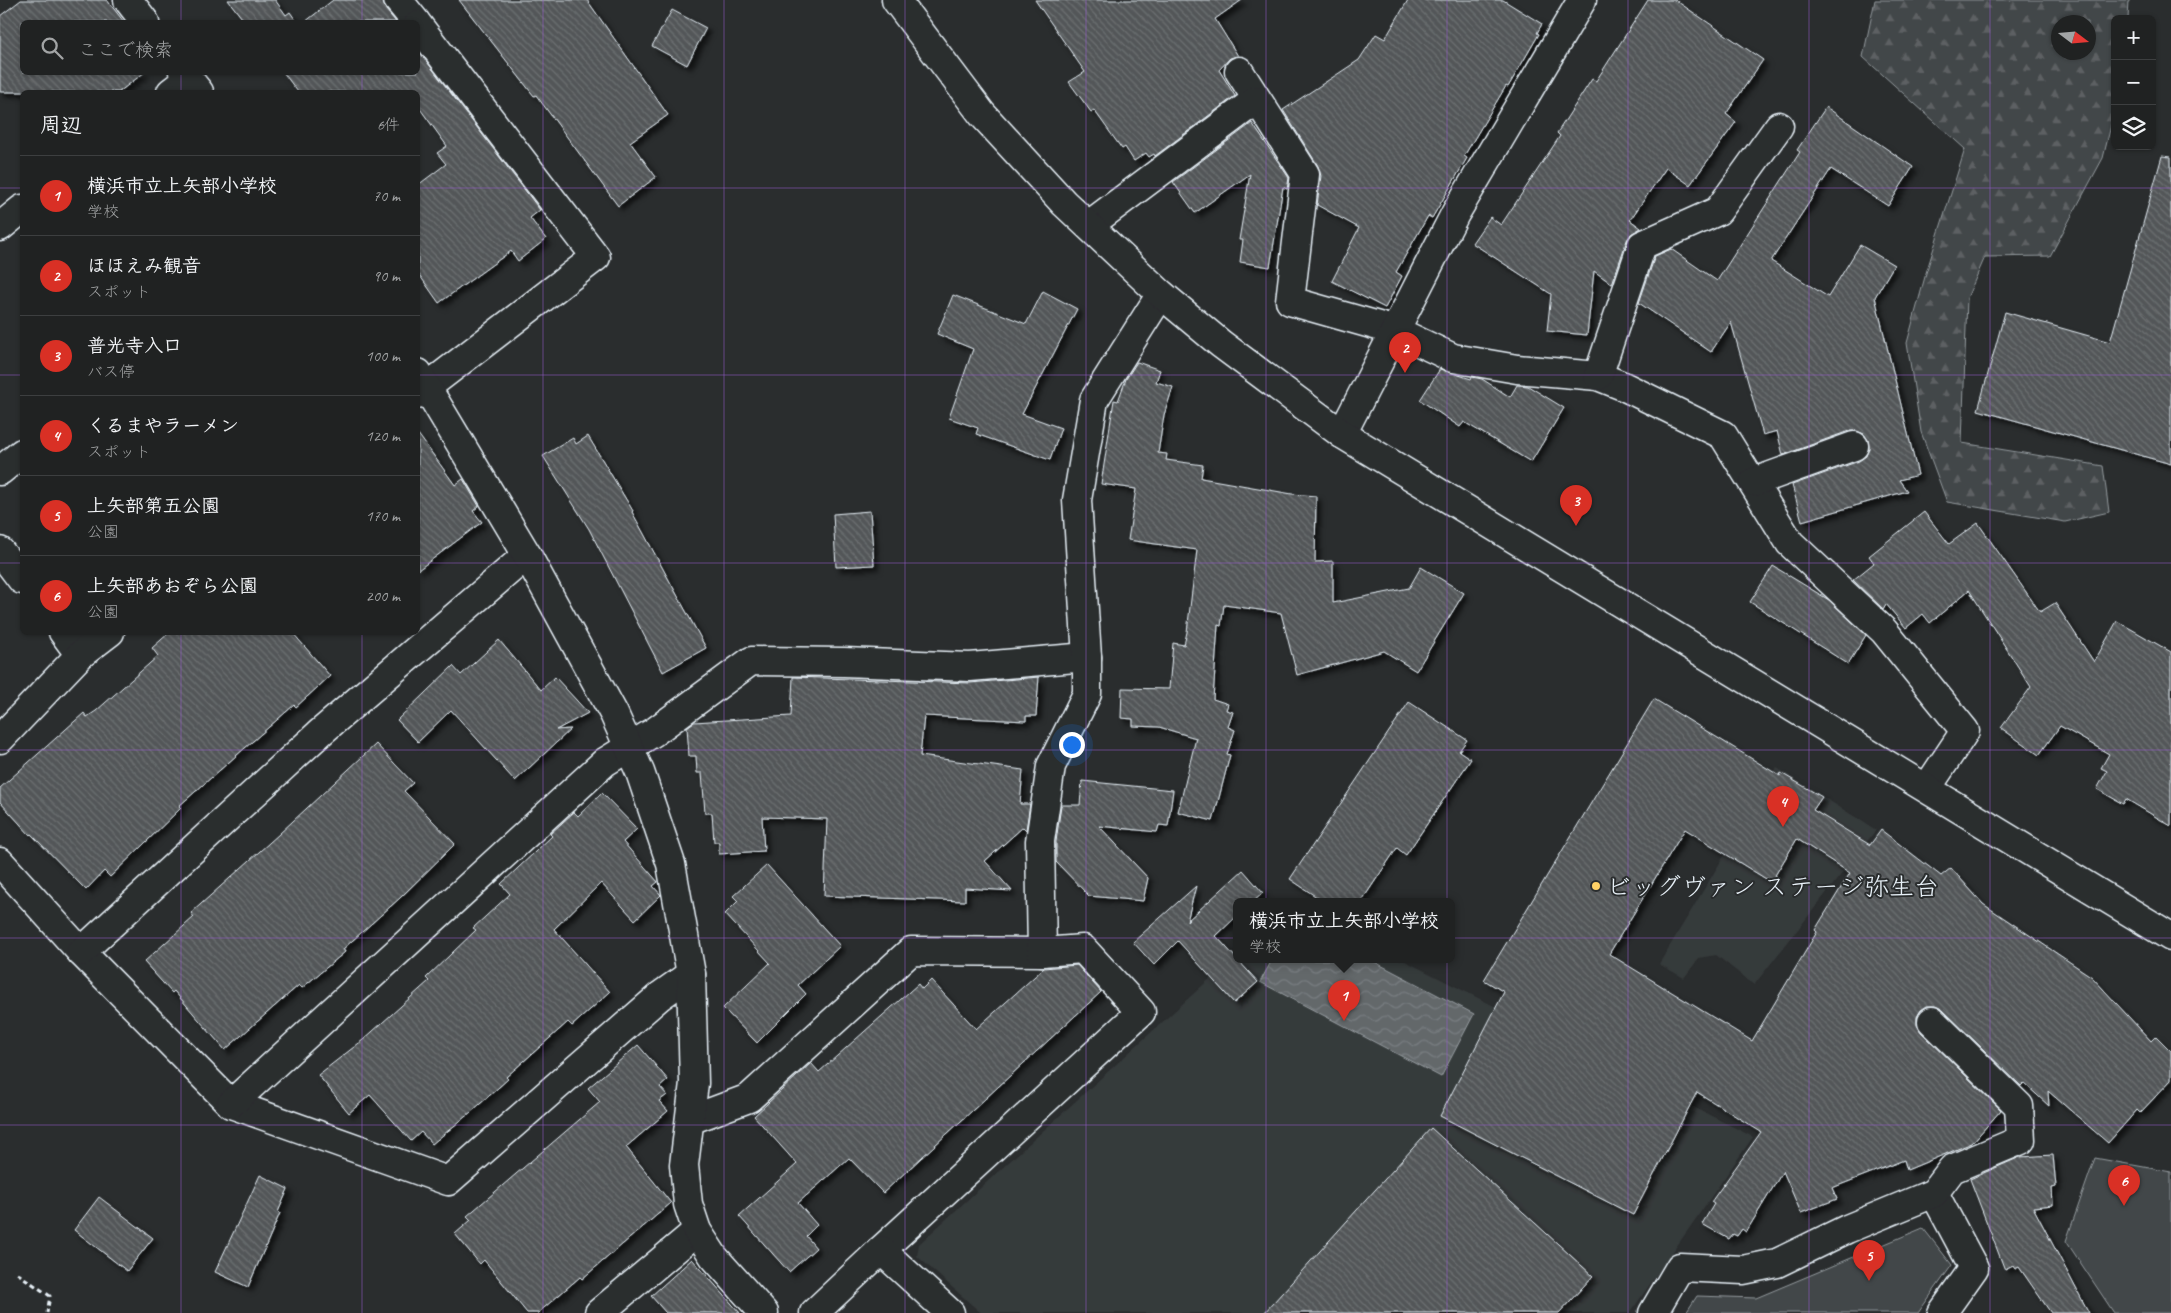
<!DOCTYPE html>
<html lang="ja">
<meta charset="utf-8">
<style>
:root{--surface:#202222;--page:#282a2a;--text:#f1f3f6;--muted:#a2a4a5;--line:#3d3f40;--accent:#d93025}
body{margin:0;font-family:Caveat,"Klee One",sans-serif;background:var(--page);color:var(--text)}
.controls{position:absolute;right:15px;top:15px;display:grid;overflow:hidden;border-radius:8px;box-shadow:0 1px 4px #0004}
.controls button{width:45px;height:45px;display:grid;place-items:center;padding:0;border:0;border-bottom:1px solid var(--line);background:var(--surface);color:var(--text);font:25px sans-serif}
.compass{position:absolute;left:2051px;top:15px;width:45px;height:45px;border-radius:50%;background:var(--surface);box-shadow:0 1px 4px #0004;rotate:106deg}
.you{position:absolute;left:1071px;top:744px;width:18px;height:18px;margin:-12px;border:4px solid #fff;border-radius:50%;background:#1a73e8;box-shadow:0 0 0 8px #1a73e833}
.badge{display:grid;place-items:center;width:32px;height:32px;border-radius:50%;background:var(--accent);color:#fff;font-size:16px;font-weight:700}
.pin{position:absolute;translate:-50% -41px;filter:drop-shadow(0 1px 2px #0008)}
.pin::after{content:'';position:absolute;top:26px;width:18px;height:15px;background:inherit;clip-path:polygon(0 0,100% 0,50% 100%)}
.popup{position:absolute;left:1233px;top:898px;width:222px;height:65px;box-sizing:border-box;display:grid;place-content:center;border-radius:8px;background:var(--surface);filter:drop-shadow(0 1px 4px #0005);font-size:16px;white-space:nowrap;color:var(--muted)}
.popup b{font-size:19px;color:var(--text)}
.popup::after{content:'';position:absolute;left:50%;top:100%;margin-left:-10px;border:10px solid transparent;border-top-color:var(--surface)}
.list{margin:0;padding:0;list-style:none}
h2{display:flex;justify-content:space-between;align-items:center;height:65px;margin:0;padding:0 20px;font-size:21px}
h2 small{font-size:16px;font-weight:400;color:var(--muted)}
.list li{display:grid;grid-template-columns:32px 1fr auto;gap:15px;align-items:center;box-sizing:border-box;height:80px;padding:0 20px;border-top:1px solid var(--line)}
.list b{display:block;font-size:19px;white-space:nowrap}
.list p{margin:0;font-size:16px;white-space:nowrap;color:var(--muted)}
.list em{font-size:16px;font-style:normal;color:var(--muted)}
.icon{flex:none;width:28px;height:28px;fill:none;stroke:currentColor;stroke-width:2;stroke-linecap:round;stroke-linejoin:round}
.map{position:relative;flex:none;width:2171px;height:1313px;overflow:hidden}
.search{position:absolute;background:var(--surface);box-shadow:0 1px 4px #0004;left:20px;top:20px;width:400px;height:55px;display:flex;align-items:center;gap:12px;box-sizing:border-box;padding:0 18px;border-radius:8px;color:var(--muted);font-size:19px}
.panel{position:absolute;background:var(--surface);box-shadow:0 1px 4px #0004;left:20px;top:90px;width:400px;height:545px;border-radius:8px}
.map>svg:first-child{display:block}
</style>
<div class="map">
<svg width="2171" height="1313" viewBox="0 0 2171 1313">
<defs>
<pattern id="forest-firs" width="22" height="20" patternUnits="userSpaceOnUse" patternTransform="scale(1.25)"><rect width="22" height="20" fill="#424648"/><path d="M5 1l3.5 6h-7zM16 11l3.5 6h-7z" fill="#5d6163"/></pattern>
<pattern id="water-waves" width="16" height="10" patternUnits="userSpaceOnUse" patternTransform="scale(1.25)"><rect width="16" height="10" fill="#63686b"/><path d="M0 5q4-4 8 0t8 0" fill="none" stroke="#797e81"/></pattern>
<pattern id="building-back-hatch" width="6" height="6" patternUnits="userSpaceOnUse" patternTransform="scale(1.25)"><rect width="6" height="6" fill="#535759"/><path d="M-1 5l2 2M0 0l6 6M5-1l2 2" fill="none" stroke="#6c7072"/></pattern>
<filter id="shadow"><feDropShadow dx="4.5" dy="4.5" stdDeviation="2.5" flood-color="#0009"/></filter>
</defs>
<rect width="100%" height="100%" fill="#2a2d2e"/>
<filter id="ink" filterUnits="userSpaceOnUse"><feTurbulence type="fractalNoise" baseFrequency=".02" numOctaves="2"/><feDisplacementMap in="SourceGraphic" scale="10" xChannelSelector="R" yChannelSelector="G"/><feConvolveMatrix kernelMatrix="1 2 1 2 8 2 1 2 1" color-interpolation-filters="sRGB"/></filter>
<g filter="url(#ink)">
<g fill="#363a3b">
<polygon points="1777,768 1876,830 1754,985 1716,955 1699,958 1684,978 1659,964"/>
<polygon points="1236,955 1236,960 1403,960 1753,1137 1630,1313 981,1313 917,1256 919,1244"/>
</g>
<path fill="url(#forest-firs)" stroke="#959ca0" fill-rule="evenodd" d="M1875,0H2129L2128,19H2115V109L2103,158L2050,256L1985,257L1967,298L1962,443L2103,466L2109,512L2065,522L1947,502L1921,432L1907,343L1926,273L1965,149L1863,57ZM2058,22H2088V52H2058Z"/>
<g fill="#424648" stroke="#959ca0">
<polygon points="2095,1158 2171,1172 2171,1313 2114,1313 2066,1241"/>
<polygon points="1923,1228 1952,1265 1918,1313 1686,1313 1697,1296 1756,1298"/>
</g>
<polygon fill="url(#water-waves)" stroke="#989fa3" points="1272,960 1371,960 1474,1014 1441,1077 1260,982"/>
<g fill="url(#building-back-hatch)" stroke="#e8f1f8" fill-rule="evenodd" filter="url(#shadow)">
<polygon points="21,0 107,0 124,22 22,22 22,72 145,72 119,92 0,92 0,16"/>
<polygon points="228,0 275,0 286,15 290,12 297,22 245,22"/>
<polygon points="333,0 382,0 386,10 396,22 305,22"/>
<polygon points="459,0 587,0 668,115 630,142 656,177 618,206 536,95 534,96"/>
<polygon points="1035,0 1242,0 1215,19 1238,56 1230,58 1219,70 1235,96 1155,156 1154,154 1149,157 1146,153 1134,161 1125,147 1122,149 1094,110 1091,112 1069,82 1085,72"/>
<polygon points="1408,0 1503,0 1542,24 1537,33 1539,34 1508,87 1506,86 1464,156 1467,158 1432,218 1428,216 1396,272 1402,276 1385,308 1332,281 1359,228 1317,205 1321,176 1318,166 1283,110 1359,60 1376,34 1385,39"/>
<polygon points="1648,0 1675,0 1763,60 1726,114 1736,122 1690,185 1666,168 1630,220 1641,228 1631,234 1627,240 1612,284 1594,271 1587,335 1547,331 1551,294 1472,243 1490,217 1501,225 1560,136 1557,133 1592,79 1596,81"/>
<polygon points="672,10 706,28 687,65 652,46"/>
<polygon points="418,50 540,210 530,218 546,239 518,261 511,251 439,303 418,273 418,185 446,164 437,153 447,146 418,106 418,92 298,92 283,72 418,72"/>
<polygon points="1826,107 1913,167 1888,206 1831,169 1771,261 1828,297 1860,245 1894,265 1875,297 1918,475 1899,480 1907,491 1802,521 1792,485 1859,461 1866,456 1869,448 1868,440 1864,434 1857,431 1849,431 1783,455 1777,431 1763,435 1731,322 1711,352 1639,303 1655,256 1671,249 1717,281 1800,152 1797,150"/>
<polygon points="1252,123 1289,178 1287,189 1283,187 1270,267 1240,262 1243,240 1239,240 1250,174 1195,213 1173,182"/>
<polygon points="2162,156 2171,157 2171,464 1978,410 2005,312 2110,342"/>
<polygon points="1043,291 1077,309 1022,414 1061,428 1050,460 976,434 978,428 949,418 973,349 937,334 953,295 1026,324"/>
<polygon points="1137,362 1160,370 1156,382 1173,387 1164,415 1158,453 1167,454 1166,460 1203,465 1201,478 1292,494 1316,496 1315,562 1333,561 1333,603 1409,588 1421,567 1464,593 1416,671 1384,651 1297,675 1281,613 1224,605 1221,626 1218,625 1213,699 1228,704 1226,710 1233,712 1228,727 1235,730 1227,754 1230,755 1213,821 1178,812 1196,738 1159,727 1133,726 1133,719 1121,718 1122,688 1169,689 1173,643 1184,645 1187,632 1197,550 1128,540 1136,489 1101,484 1114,400 1118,401 1126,379"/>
<polygon points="1440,369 1471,379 1472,377 1482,379 1510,397 1517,385 1528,386 1564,408 1531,462 1464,422 1460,427 1420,400"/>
<polygon points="418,434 455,485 463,479 479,506 473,511 482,522 418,570"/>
<polygon points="588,436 633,511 632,512 706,648 663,672 589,529 543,456 573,438 576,444"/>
<polygon points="870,511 874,565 836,567 833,514"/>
<polygon points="1924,512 1949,544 1978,523 2040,612 2055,603 2094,662 2117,621 2171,652 2171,826 2126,799 2123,804 2097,789 2107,771 2101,768 2109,754 2060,726 2039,755 2001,728 2031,687 1969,590 1930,623 1923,614 1906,628 1886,604 1883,609 1853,580 1874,563 1869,556"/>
<polygon points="1773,566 1829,600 1866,635 1848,664 1750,602"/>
<polygon points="170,632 292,632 330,676 296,707 294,705 179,806 181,808 110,877 104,871 86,890 31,834 30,835 0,802 0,788 84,713 87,717 96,711 158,656 152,648"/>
<polygon points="499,640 541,690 555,677 588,713 556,730 571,729 515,781 451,710 418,742 397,720 453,666 461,675"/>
<polygon points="793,677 970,683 1039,677 1036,716 1026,716 1026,721 924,716 920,756 1023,770 1020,804 1030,804 1026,830 1023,827 985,861 1012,891 965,888 965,901 824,896 827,819 762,817 764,851 719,854 719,842 714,842 712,813 705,813 702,773 697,773 696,756 689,756 687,727 694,722 791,716"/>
<path d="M1654,699L1780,776L1781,773L1822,797L1813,810L1870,845L1881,830L1941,876L1951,868L1983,904L2092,977L2151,1041L2156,1036L2171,1051V1080L2140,1113L2137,1110L2108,1143L2048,1091L2049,1106L2024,1083L2021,1086L1943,1010L1935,1006H1927L1921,1010L1917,1017V1025L1921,1032L2001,1110L1972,1143L1907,1170L1904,1160L1832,1188L1837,1199L1801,1213L1783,1171L1746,1232L1742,1229L1737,1236L1733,1234L1729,1239L1702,1224L1714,1204L1711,1202L1761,1132L1697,1092L1633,1215L1440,1116L1504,992L1484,980ZM1685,829L1771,882L1797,839L1850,873L1815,930L1817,932L1752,1041L1609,954Z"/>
<polygon points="1409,702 1467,740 1459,751 1471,759 1406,855 1397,848 1361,902 1324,902 1290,879"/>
<polygon points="376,744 413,783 404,791 455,844 400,898 343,949 345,952 302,988 299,985 225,1050 174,991 172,993 144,962 194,917 191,913 279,834"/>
<polygon points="1082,781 1173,790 1168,826 1159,825 1157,832 1099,826 1148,878 1143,901 1089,896 1056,862 1056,842 1061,805 1080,805"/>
<polygon points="602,793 637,829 623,842 658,882 653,886 661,895 635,920 601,883 554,929 610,992 572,1026 568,1022 506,1077 508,1079 471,1112 432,1144 421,1132 411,1141 370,1095 349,1113 318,1075 363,1040 429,981 426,978 476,930 473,928 510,894 501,884 552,836 550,834 574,812 578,816"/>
<polygon points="767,865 840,946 798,985 806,994 757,1043 723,1008 770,963 725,914 738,901 733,896"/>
<polygon points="1243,870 1263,893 1253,902 1236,902 1236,917 1216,936 1258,982 1234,1003 1178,941 1154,965 1133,942 1196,886 1187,921"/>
<polygon points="1077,965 1101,992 883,1193 849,1158 798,1203 817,1225 806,1236 816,1248 789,1272 739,1216 797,1164 754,1116 811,1063 819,1072 918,984 922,989 931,980 976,1029 1044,968"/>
<polygon points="638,1045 668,1080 660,1087 667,1095 659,1101 668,1111 626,1147 671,1203 582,1279 580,1277 538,1313 527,1313 484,1260 480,1264 455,1234 471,1220 467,1216 600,1102 588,1088"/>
<polygon points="1431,1128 1593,1276 1559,1313 1264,1313"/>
<polygon points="2053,1155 2056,1187 2052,1188 2053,1205 2033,1207 2089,1313 2051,1313 2019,1267 2015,1269 2013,1266 2005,1270 1970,1179 2020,1157"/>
<polygon points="260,1175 288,1189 278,1212 280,1213 248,1287 215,1272"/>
<polygon points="99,1197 153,1238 127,1271 74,1230"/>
<polygon points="692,1259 740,1313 666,1313 651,1296"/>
</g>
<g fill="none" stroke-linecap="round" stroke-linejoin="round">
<g stroke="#e8f1f8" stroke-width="31">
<g id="street">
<polyline points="398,0 416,22"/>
<polyline points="418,25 596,257 418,394"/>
<polyline points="1239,71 1305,174 1290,301 1396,331 1453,358 1517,369 1598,376 1623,386 1723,435 1790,543 1884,631 1965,731 1927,788"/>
<polyline points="171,92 188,79"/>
<polyline points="1089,225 1256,100"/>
<polyline points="0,227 22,209"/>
<polyline points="1598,376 1642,245 1718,211 1779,126"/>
<polyline points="1342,434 1455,214 1582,0"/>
<polyline points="0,471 22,453"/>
<polyline points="1754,482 1854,446"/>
<polyline points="0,551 22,580"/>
<polyline points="63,632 80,655"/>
<polyline points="0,739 80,655 110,632"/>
<polyline points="0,862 81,952 231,1104 448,1181 660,996 691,974"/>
<polyline points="81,952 321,732 527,555"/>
<polyline points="231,1104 605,762 654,732 751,661 844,662 970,667 1087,657"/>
<polyline points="690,1120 749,1098 911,951 1042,952"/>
<polyline points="1934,1193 1974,1268 1942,1313"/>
<polyline points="881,1250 1141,1012 1083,949 1042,952 1040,841 1051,766 1087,694 1087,657 1077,500 1094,400 1161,294"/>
<polyline points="599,1313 697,1231"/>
<polyline points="814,1313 881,1250 950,1313"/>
<polyline points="1653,1313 1680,1267 1743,1270 1777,1263 1847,1229 1934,1193 1952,1169 2021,1140 2019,1106 1932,1021"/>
</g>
</g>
<g stroke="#e8f1f8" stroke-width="31">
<g id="secondary">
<polyline points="128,0 145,22"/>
<polyline points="896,0 982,114 1064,203 1161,294 1221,344 1342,434 2171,937"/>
<polyline points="183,72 199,92"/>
<polyline points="418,373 527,555 614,714 640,772 671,864 691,974 694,1083 684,1165 688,1204 697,1231 714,1257 764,1313"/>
</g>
</g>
<polyline stroke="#e8f1f8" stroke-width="3" stroke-dasharray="5 4" stroke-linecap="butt" points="17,1273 50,1296 47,1313"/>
<use href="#street" stroke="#2a2d2e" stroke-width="28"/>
<use href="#secondary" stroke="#2a2d2e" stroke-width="28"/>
</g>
</g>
<path fill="none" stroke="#965dcd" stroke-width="1" stroke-opacity="0.55" d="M181,0V22M362,0V22M543,0V1313M724,0V1313M905,0V1313M1086,0V1313M1266,0V1313M1447,0V1313M1628,0V1313M1809,0V1313M1990,0V1313M181,72V92M362,72V92M0,188H22M418,188H2171M0,375H22M418,375H2171M0,563H22M418,563H2171M181,632V1313M362,632V1313M0,750H2171M0,938H2171M0,1125H2171"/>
<circle fill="#ffd166" stroke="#2a2d2e" stroke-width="2" cx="1596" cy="886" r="5"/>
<g text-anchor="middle" stroke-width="4" stroke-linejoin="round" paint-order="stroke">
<g font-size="25" fill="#e8f1f8" stroke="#2a2d2e" text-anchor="start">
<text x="1606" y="895">ビッグヴァン ステージ弥生台</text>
</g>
</g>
</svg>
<div class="controls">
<button>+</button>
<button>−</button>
<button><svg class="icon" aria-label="layers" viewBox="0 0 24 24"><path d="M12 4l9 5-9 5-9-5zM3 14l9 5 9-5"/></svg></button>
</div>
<svg class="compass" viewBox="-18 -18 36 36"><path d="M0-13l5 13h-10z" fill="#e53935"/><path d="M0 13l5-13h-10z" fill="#a2a4a5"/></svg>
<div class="you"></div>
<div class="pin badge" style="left:1344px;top:1021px">1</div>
<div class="popup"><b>横浜市立上矢部小学校</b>学校</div>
<div class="pin badge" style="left:1405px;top:373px">2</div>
<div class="pin badge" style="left:1576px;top:526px">3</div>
<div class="pin badge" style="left:1783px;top:827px">4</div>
<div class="pin badge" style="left:1869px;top:1281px">5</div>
<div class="pin badge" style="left:2124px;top:1206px">6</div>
<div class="search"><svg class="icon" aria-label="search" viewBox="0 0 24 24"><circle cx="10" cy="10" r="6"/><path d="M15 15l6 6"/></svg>ここで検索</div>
<section class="panel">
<h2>周辺<small>6件</small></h2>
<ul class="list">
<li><span class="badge">1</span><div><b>横浜市立上矢部小学校</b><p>学校</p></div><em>70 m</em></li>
<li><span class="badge">2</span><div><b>ほほえみ観音</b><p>スポット</p></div><em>90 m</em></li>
<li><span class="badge">3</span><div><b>普光寺入口</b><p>バス停</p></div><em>100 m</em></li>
<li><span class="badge">4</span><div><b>くるまやラーメン</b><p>スポット</p></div><em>120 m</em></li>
<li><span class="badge">5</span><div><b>上矢部第五公園</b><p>公園</p></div><em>170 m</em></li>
<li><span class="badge">6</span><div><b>上矢部あおぞら公園</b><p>公園</p></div><em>200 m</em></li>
</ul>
</section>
</div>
